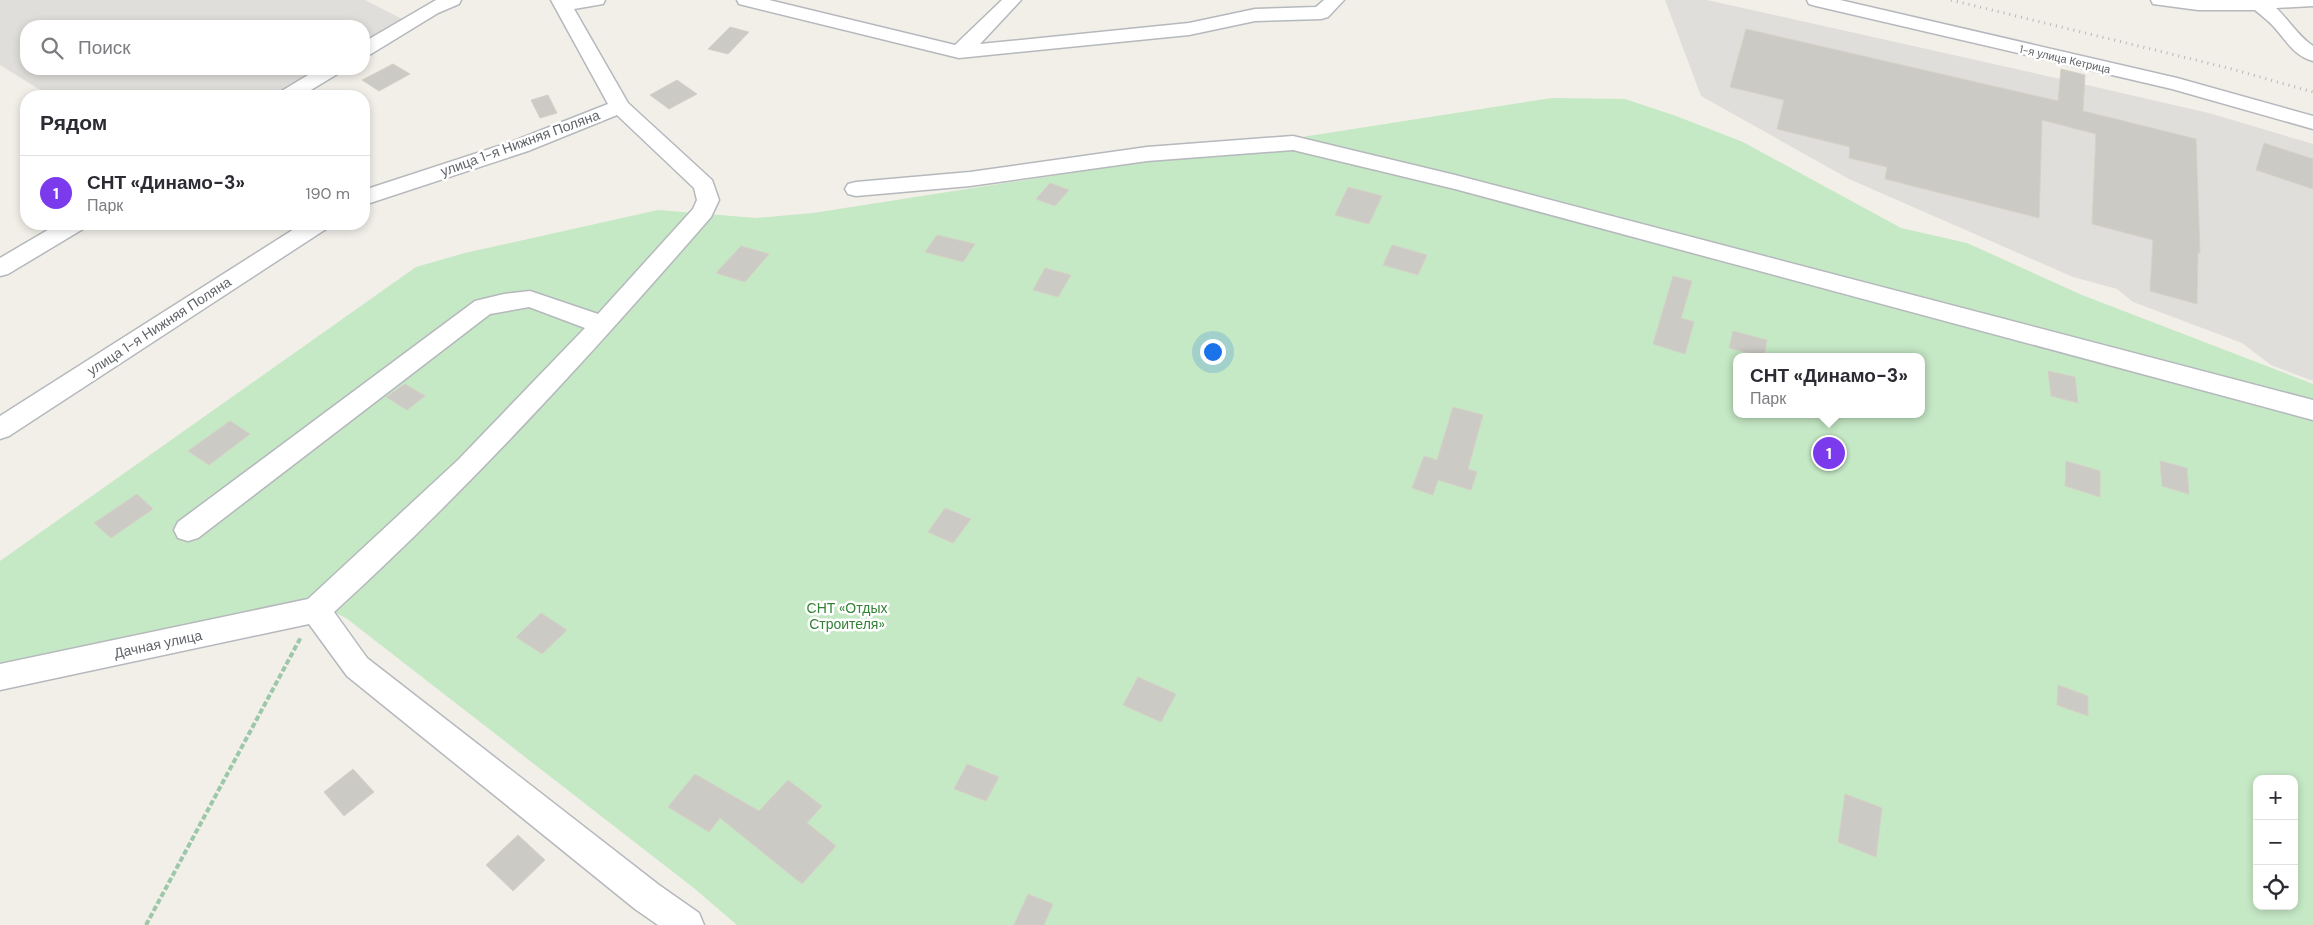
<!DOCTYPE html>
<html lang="ru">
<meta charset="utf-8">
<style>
:root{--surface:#fff;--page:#f2f2f3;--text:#2b2b33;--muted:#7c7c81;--line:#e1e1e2;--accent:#7c3aed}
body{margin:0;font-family:"DM Sans",sans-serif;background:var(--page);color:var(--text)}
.controls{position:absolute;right:15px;bottom:15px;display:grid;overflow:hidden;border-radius:10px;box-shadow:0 2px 8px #0003}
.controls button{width:45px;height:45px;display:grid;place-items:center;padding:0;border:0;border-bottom:1px solid var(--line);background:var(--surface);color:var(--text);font:25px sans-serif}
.you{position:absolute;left:1212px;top:351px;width:18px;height:18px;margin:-12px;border:4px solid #fff;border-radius:50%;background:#1a73e8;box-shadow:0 0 0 8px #1a73e833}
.badge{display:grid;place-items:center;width:32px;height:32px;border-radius:50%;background:var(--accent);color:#fff;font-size:16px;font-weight:700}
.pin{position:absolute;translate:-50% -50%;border:2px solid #fff;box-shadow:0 1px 5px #0006}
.popup{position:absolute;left:1733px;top:353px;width:192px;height:65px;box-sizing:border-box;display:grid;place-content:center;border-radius:10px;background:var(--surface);filter:drop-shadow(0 1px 4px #0005);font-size:16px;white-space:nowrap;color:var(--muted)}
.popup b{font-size:19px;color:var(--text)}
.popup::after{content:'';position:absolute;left:50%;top:100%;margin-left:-10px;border:10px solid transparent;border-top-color:var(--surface)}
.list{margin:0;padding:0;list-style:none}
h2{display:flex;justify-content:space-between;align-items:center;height:65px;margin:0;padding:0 20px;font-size:21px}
h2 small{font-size:16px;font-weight:400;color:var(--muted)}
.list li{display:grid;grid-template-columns:32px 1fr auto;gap:15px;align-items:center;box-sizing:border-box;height:75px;padding:0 20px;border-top:1px solid var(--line)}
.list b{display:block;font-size:19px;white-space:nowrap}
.list p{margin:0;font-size:16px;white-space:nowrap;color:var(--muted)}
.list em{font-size:16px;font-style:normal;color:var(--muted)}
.icon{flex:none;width:28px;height:28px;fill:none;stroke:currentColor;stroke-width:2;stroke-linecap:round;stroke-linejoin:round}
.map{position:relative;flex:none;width:2313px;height:925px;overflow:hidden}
.search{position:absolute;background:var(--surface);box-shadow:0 2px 8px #0003;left:20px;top:20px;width:350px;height:55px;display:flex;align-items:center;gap:12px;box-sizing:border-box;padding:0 18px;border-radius:20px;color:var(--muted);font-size:19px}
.panel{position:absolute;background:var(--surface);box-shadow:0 2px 8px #0003;left:20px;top:90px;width:350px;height:140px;border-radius:20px}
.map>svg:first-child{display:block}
</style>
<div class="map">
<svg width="2313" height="925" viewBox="0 0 2313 925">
<rect width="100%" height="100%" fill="#f1efe8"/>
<g fill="#e0deda">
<polygon points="0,0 365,0 404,20 364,43 364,26 26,26 26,69 320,69 272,96 50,96 0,65"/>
<polygon points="1665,0 1707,0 2065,80 2209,113 2313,144 2313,381 2271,365 2242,343 2133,302 2117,289 2073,277 1849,179 1701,96"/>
</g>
<path fill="#c5e8c5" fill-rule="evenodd" d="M1552,98L1625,99L1676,116L1743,142L1901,228L1967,243L2082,295L2313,384V925H737L695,889L346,618L313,602L0,664V561L416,267L465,253L658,210L756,218L813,213ZM1736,357H1922V414H1736ZM2257,779H2294V906H2257Z"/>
<g fill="#cccac5" stroke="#d6d1c6">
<polygon points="730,27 749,32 728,54 708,49"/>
<polygon points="1746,29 2058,101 2061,69 2085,75 2083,111 2196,139 2200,253 2198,252 2197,304 2150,291 2153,240 2092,224 2096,134 2042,120 2039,218 1885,179 1887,167 1849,158 1850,147 1777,129 1784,100 1730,87"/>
<polygon points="393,64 410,74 379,91 362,80"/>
<polygon points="677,80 697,94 669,109 650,95"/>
<polygon points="548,95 557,113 540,118 531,100"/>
<polygon points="2264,143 2313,159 2313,189 2256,170"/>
<polygon points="1050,183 1069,190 1055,206 1036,199"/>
<polygon points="1348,187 1382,196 1369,224 1335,215"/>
<polygon points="937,235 975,244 963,262 925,252"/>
<polygon points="1392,245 1427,255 1418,275 1383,265"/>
<polygon points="741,246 769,254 745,282 716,273"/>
<polygon points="1045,268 1071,275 1058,297 1033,290"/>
<polygon points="1673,276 1692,281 1681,318 1694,322 1685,354 1653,344"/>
<polygon points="1733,331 1767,340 1764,357 1729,348"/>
<polygon points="2048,371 2075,377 2078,403 2051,396"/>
<polygon points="405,384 425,396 407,410 386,397"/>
<polygon points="1453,407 1483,415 1468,469 1477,472 1471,490 1438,480 1433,495 1412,488 1424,456 1437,460"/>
<polygon points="230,421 250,434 209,465 188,451"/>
<polygon points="2066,461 2100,471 2100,497 2065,486"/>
<polygon points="2160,461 2187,468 2189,494 2162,486"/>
<polygon points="137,494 153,509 111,538 94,523"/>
<polygon points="945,508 971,519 953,543 928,532"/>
<polygon points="541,613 567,630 542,654 516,637"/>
<polygon points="1138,677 1176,694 1161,722 1123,705"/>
<polygon points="2058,685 2088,696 2088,716 2057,705"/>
<polygon points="967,764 999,777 986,801 954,789"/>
<polygon points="353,769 374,792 344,816 324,792"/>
<polygon points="695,774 759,811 788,780 822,806 807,823 836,846 802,884 720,818 709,832 668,807"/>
<polygon points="1845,794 1882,808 1876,857 1838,842"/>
<polygon points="518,835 545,860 513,891 486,865"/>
<polygon points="1028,894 1053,904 1044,925 1014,925"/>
</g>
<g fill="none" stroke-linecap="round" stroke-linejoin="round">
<g stroke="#b5b8bc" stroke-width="3">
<g id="minor">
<polygon points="436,0 461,0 459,4 438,13 371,54 364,56 364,42"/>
<path d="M551,0H605L603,4L574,9L628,103L712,180L719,200L711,217C591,355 469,489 334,612L367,658L659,885L699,913L704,925H658L635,909L347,676L309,624L0,690V664L308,599L458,460L585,328L529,307L490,314L198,538L188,541L178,538L174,530L178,522L475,301L504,294L530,291L598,314L693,209L697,200L694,188L617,115L528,151L364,205V190L514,141L608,104Z"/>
<polygon points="737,0 769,0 955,45 1002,0 1021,0 980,44 1189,23 1255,9 1316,7 1324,0 1344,0 1328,17 1321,19 1255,21 1189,35 959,58 739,4"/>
<polygon points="1807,0 1840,0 2177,78 2313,116 2313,129 2172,89 1816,6 1809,4"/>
<path d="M2151,0H2313V6L2276,8C2289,20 2298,36 2313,46V61C2295,56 2287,42 2275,28C2269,21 2262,16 2255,10H2198L2153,4Z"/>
<polygon points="318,69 342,69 339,73 301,96 277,96 280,92"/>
<polygon points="1293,136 1455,175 2313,400 2313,420 1455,189 1293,150 1147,161 970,186 856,196 848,194 845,189 848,184 856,182 970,172 1147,147"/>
<polygon points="58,224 86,224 83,229 8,274 0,276 0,258"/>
<polygon points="302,224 329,224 326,229 9,436 0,439 0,416"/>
</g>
</g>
<polyline stroke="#9cc7a9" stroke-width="4" stroke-dasharray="5.5 2.5" stroke-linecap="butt" points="146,925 301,637"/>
<use href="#minor" fill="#fff" fill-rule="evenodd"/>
<polyline stroke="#b6b7b8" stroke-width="3" stroke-dasharray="1 5" stroke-linecap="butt" points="1951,0 2228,68 2313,92"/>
</g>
<g text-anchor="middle" stroke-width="5" stroke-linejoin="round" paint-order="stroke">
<g font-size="11" fill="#5f6368" stroke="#fff">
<text transform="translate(2065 59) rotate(13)" y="4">1-я улица Кетрица</text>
</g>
<g font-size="14" fill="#5f6368" stroke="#fff">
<text transform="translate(520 143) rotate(-20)" y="5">улица 1-я Нижняя Поляна</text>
<text transform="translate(159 326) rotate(-33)" y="5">улица 1-я Нижняя Поляна</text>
<text transform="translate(158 644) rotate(-12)" y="5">Дачная улица</text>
</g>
<g font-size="14" fill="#348238" stroke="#fff">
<text x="847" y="613">СНТ «Отдых<tspan x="847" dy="16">Строителя»</tspan></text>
</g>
</g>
</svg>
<div class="controls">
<button>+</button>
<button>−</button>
<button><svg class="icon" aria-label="locate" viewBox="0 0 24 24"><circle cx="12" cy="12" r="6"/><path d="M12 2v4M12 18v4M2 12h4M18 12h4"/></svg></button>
</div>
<div class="you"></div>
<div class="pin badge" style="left:1829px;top:453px">1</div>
<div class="popup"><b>СНТ «Динамо-3»</b>Парк</div>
<div class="search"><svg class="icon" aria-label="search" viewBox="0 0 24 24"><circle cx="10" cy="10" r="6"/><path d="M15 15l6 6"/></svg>Поиск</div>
<section class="panel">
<h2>Рядом<small></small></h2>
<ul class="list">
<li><span class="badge">1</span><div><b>СНТ «Динамо-3»</b><p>Парк</p></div><em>190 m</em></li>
</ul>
</section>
</div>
